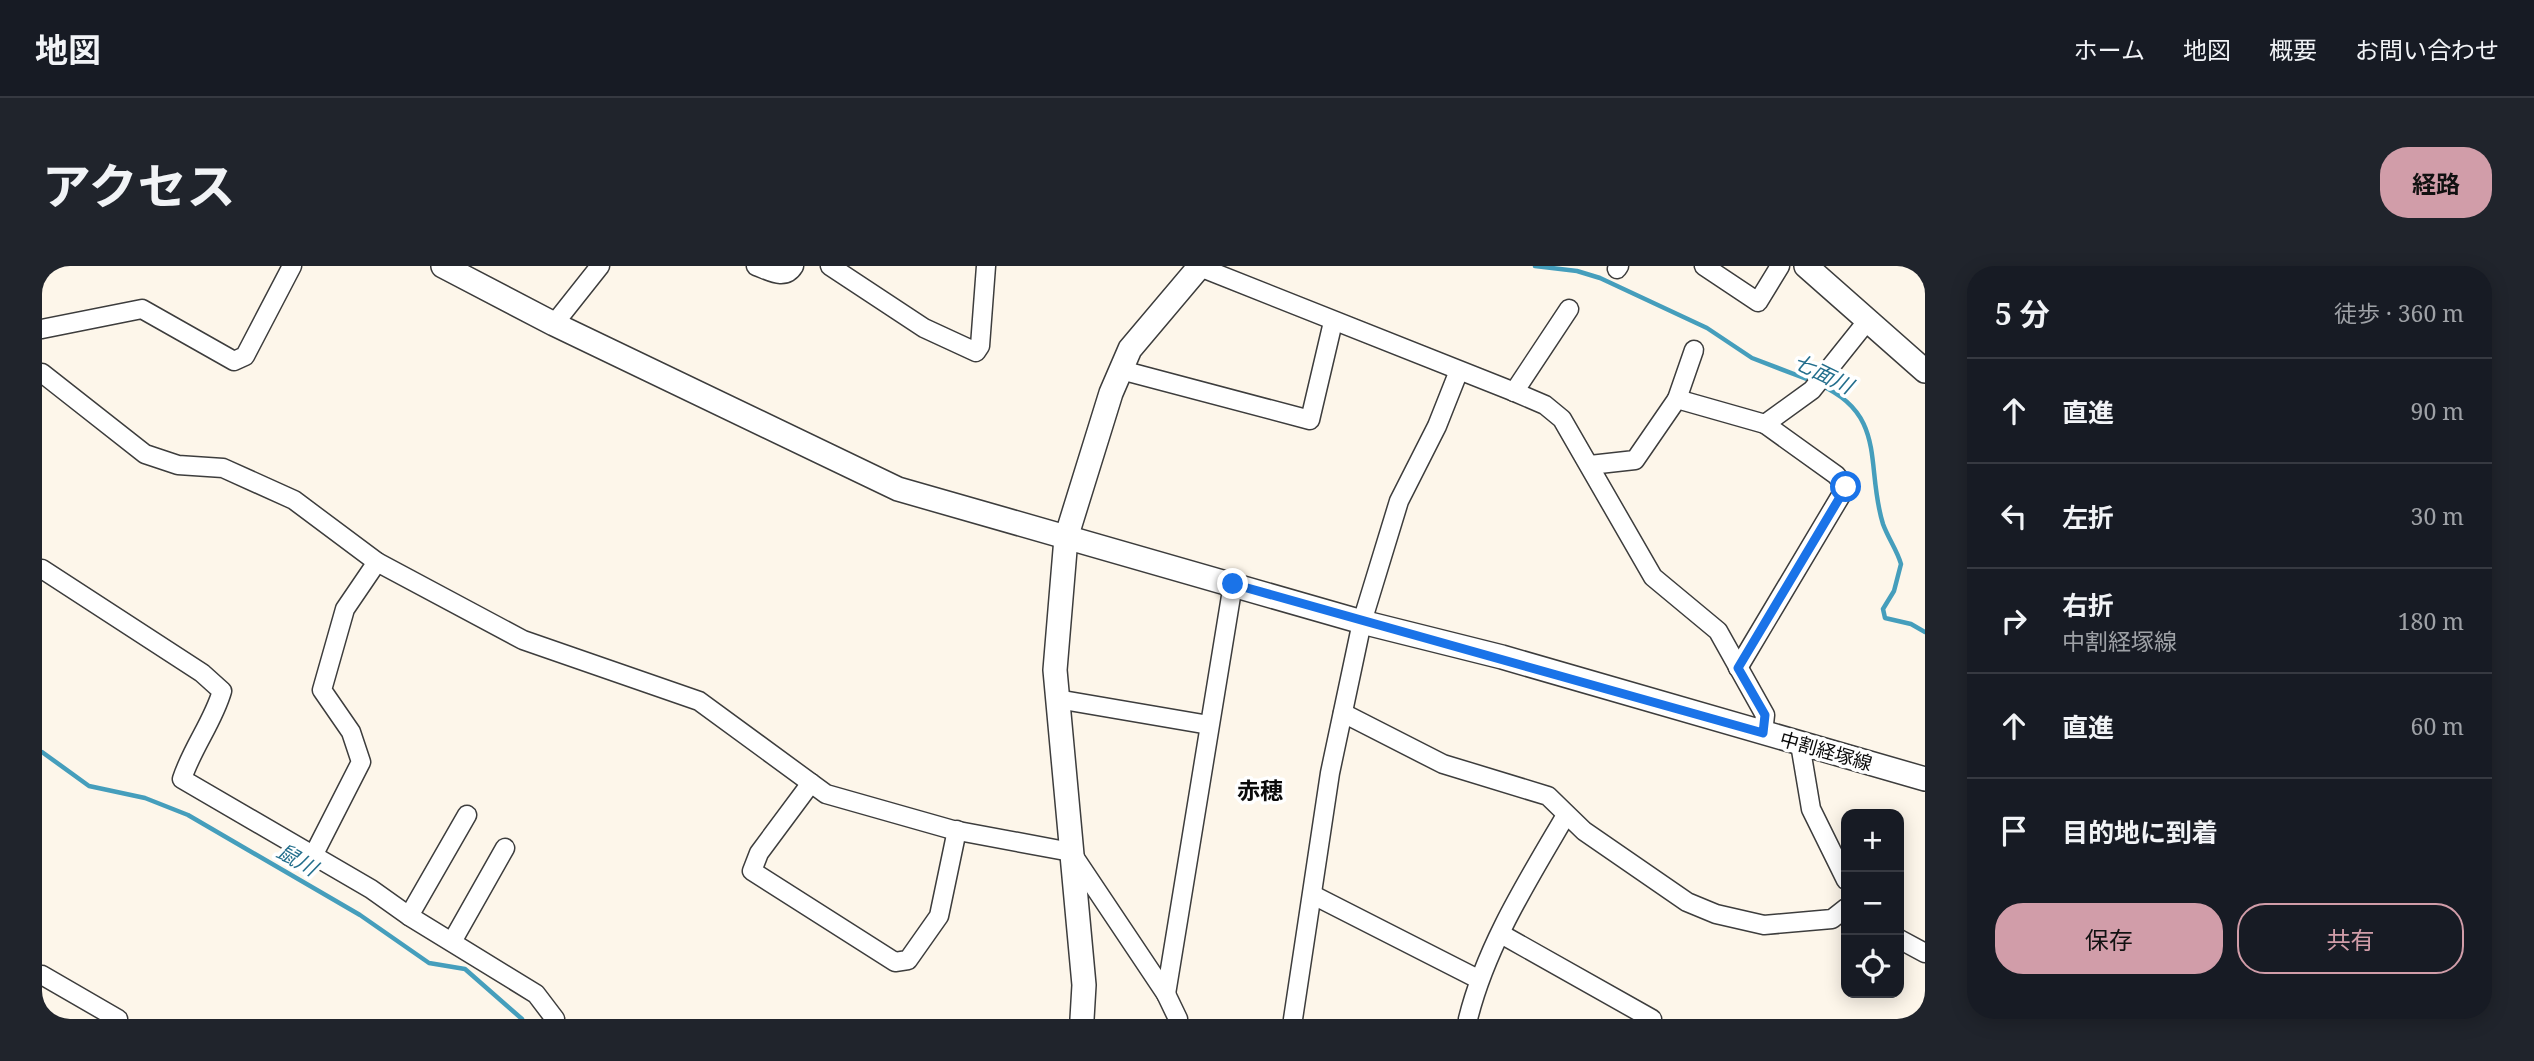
<!DOCTYPE html>
<html lang="ja">
<meta charset="utf-8">
<style>
:root{--surface:#171b24;--page:#20242c;--text:#f1f3f6;--muted:#9ea1a6;--line:#363941;--accent:#d19da9}
body{margin:0;font-family:"Noto Serif","Noto Sans JP",serif;background:var(--page);color:var(--text)}
.controls{position:absolute;right:21px;bottom:21px;display:grid;overflow:hidden;border-radius:14px;box-shadow:0 4px 18px #0003}
.controls button{width:63px;height:63px;display:grid;place-items:center;padding:0;border:0;border-bottom:2px solid var(--line);background:var(--surface);color:var(--text);font:35px sans-serif}
.stop{position:absolute;width:21px;height:21px;margin:-16px;border:5px solid #1a73e8;border-radius:50%;background:#fff}
.stop.end{background:#1a73e8;border-color:#fff;box-shadow:0 2px 7px #0008}
.list{margin:0;padding:0;list-style:none}
h2{display:flex;justify-content:space-between;align-items:center;height:91px;margin:0;padding:0 28px;font-size:30px}
h2 small{font-size:23px;font-weight:400;color:var(--muted)}
.list li{display:grid;grid-template-columns:46px 1fr auto;gap:21px;align-items:center;box-sizing:border-box;height:105px;padding:0 28px;border-top:2px solid var(--line)}
.list b{display:block;font-size:26px;white-space:nowrap}
.list p{margin:0;font-size:23px;white-space:nowrap;color:var(--muted)}
.list em{font-size:23px;font-style:normal;color:var(--muted)}
.actions{display:flex;gap:14px;padding:21px 28px}
.actions a{flex:1;padding:16px 0;border:2px solid var(--accent);border-radius:28px;text-align:center;font-size:24px;color:var(--accent)}
.actions .main{background:var(--accent);color:#111}
.icon{flex:none;width:38px;height:38px;fill:none;stroke:currentColor;stroke-width:2;stroke-linecap:round;stroke-linejoin:round}
.map{position:relative;flex:none;width:1883px;height:753px;overflow:hidden;border-radius:28px}
header{display:flex;align-items:center;gap:42px;box-sizing:border-box;height:98px;padding:0 35px;background:var(--surface);border-bottom:2px solid var(--line)}
header strong{font-size:33px}
nav{display:flex;gap:38px;margin-inline-start:auto;font-size:24px}
.intro{display:flex;align-items:center;justify-content:space-between;box-sizing:border-box;height:168px;padding:0 42px}
h1{margin:0;font-size:49px}
.button{padding:18px 32px;border-radius:28px;background:var(--accent);color:#111;font-size:24px;font-weight:700}
main{display:flex;gap:42px;padding:0 42px}
aside{flex:1;background:var(--surface);border-radius:28px;box-shadow:0 4px 18px #0003}
.map>svg:first-child{display:block}
</style>
<header>
<strong>地図</strong>
<nav><a>ホーム</a><a>地図</a><a>概要</a><a>お問い合わせ</a></nav>
</header>
<div class="intro"><h1>アクセス</h1><a class="button">経路</a></div>
<main>
<div class="map">
<svg width="1883" height="753" viewBox="0 0 1883 753">
<rect width="100%" height="100%" fill="#fdf6ea"/>
<g fill="none" stroke-linecap="round" stroke-linejoin="round">
<g stroke="#459ebc" stroke-width="4.5">
<polyline points="1493,0 1535,5 1558,12 1665,62 1710,92 1770,115"/>
<path d="M1778,119C1846,149 1823,201 1841,258C1846,272 1855,284 1859,298L1852,325L1841,343L1843,352L1869,358L1883,366"/>
<polyline points="0,486 47,520 103,532 146,549 318,649 387,697 423,703 480,753"/>
</g>
<g stroke="#3d3d3d" stroke-width="21">
<g id="minor">
<path d="M714,0C728,5 743,15 752,0"/>
<polyline points="788,0 882,62 934,86 938,80 944,0"/>
<polyline points="1155,0 1475,127 1503,139 1520,153 1611,311 1676,365 1723,449 1721,467"/>
<polyline points="1662,0 1716,36 1738,0"/>
<polyline points="1575,3 1577,0"/>
<polyline points="512,58 558,0"/>
<polyline points="0,63 100,43 192,95 203,90 250,0"/>
<polyline points="1079,104 1268,154 1291,56"/>
<polyline points="0,107 103,188 136,199 181,202 252,234 335,296 481,374 657,435 784,528 911,564 1029,586 1124,728 1136,753"/>
<polyline points="1472,126 1527,43"/>
<polyline points="1635,133 1652,84"/>
<polyline points="1548,199 1593,194 1635,133 1723,158 1770,124 1826,54"/>
<path d="M0,303L160,407L180,425C171,456 150,482 140,513L329,623L367,650"/>
<polyline points="1696,402 1804,221 1794,209 1723,158"/>
<polyline points="1015,433 1167,459"/>
<polyline points="1301,447 1401,498 1506,530 1542,565 1645,636 1674,648 1722,659 1790,653 1804,642"/>
<polyline points="1758,478 1769,543 1804,614"/>
<polyline points="769,517 717,587 710,605 853,696 866,694 897,650 915,564"/>
<polyline points="425,549 367,650 494,728 513,753"/>
<polyline points="271,590 319,496 309,466 280,424 303,343 335,296"/>
<polyline points="1271,629 1436,713"/>
<polyline points="1459,668 1610,753"/>
<polyline points="1857,673 1883,687"/>
<polyline points="411,674 463,582"/>
<polyline points="0,709 76,753"/>
<polyline points="1124,728 1191,318"/>
<polyline points="1251,753 1288,507 1320,356 1357,235 1395,160 1416,107"/>
<path d="M1426,753C1444,680 1486,614 1524,549"/>
</g>
</g>
<g stroke="#3d3d3d" stroke-width="26">
<g id="tertiary">
<polyline points="401,0 512,58 856,223 1320,356 1460,391 1883,513"/>
<polyline points="1764,0 1883,105"/>
<polyline points="1040,753 1042,719 1013,404 1024,272 1069,127 1088,83 1158,0"/>
</g>
</g>
<use href="#minor" stroke="#fff" stroke-width="18"/>
<use href="#tertiary" stroke="#fff" stroke-width="23"/>
</g>
<g fill="none" stroke-linecap="round" stroke-linejoin="round">
<polyline stroke="#1a73e8" stroke-width="9" points="1191,318 1721,467 1723,449 1696,402 1804,221"/>
</g>
<g text-anchor="middle" stroke-width="7" stroke-linejoin="round" paint-order="stroke">
<g font-size="19" fill="#0a0a0a" stroke="#fff">
<text transform="translate(1784 485) rotate(16)" y="7">中割経塚線</text>
</g>
<g font-size="21" font-style="italic" fill="#236e8c" stroke="#fff">
<text transform="translate(1781 108) rotate(26)" y="7">七面川</text>
<text transform="translate(255 594) rotate(30)" y="7">鼠川</text>
</g>
<g font-size="23" font-weight="bold" fill="#0a0a0a" stroke="#fff">
<text x="1218" y="533">赤穂</text>
</g>
</g>
</svg>
<div class="controls">
<button>+</button>
<button>−</button>
<button><svg class="icon" aria-label="locate" viewBox="0 0 24 24"><circle cx="12" cy="12" r="6"/><path d="M12 2v4M12 18v4M2 12h4M18 12h4"/></svg></button>
</div>
<div class="stop" style="left:1804px;top:221px"></div>
<div class="stop end" style="left:1191px;top:318px"></div>
</div>
<aside>
<h2>5 分<small>徒歩 · 360 m</small></h2>
<ul class="list">
<li><svg class="icon" aria-label="ahead" viewBox="0 0 24 24"><path d="M12 20V5M6 11l6-6 6 6"/></svg><div><b>直進</b></div><em>90 m</em></li>
<li><svg class="icon" aria-label="left" viewBox="0 0 24 24"><path d="M17 20v-9H6M10 6l-5 5 5 5"/></svg><div><b>左折</b></div><em>30 m</em></li>
<li><svg class="icon" aria-label="right" viewBox="0 0 24 24"><path d="M7 20v-9h11M14 6l5 5-5 5"/></svg><div><b>右折</b><p>中割経塚線</p></div><em>180 m</em></li>
<li><svg class="icon" aria-label="ahead" viewBox="0 0 24 24"><path d="M12 20V5M6 11l6-6 6 6"/></svg><div><b>直進</b></div><em>60 m</em></li>
<li><svg class="icon" aria-label="arrive" viewBox="0 0 24 24"><path d="M6 21V4h12l-3 4 3 4H6"/></svg><div><b>目的地に到着</b></div></li>
</ul>
<div class="actions"><a class="main">保存</a><a>共有</a></div>
</aside>
</main>
